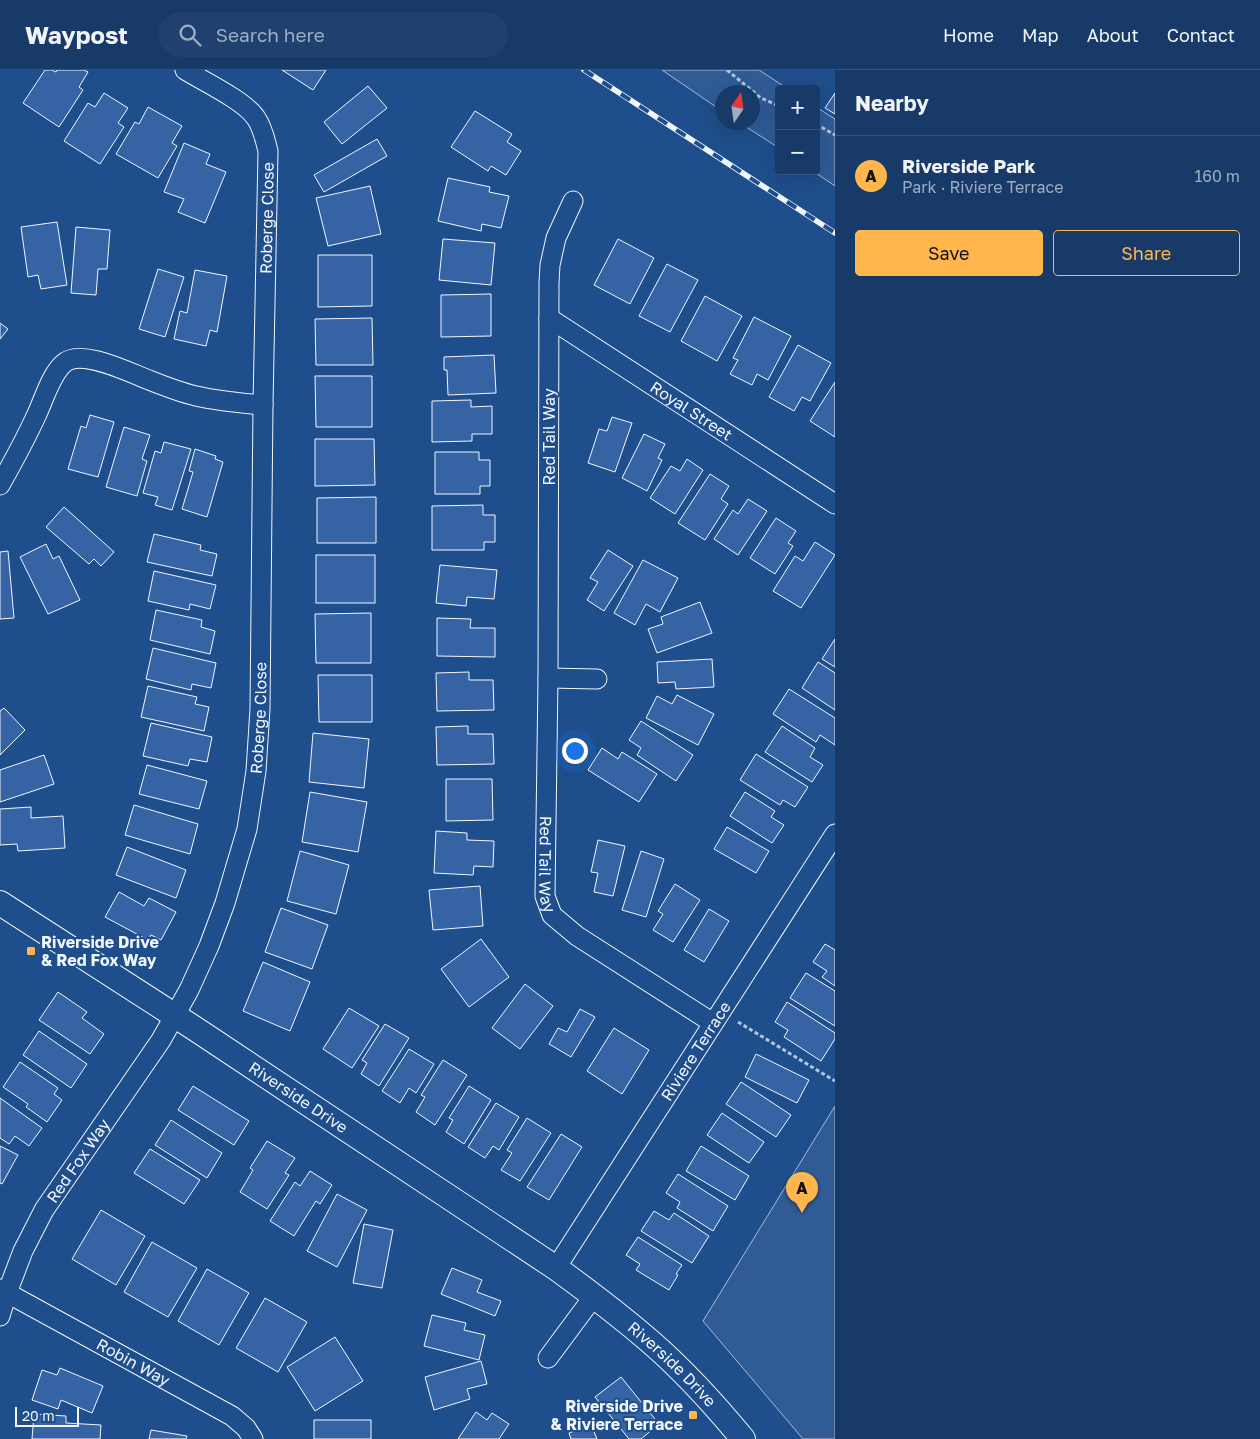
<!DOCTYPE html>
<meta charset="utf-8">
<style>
:root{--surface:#173a69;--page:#20416f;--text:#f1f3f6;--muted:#9eadc0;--line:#36547d;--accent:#ffb74d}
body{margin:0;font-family:"Golos Text",sans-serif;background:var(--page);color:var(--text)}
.controls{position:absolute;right:15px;top:15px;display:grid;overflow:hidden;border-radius:5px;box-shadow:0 5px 20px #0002}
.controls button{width:45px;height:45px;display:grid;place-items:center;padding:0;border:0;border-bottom:1px solid var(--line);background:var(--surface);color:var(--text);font:25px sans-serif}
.compass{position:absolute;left:715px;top:15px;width:45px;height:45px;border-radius:50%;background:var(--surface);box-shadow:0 5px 20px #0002;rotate:13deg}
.scale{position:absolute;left:15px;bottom:12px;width:64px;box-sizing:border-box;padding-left:5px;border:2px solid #f2f6ff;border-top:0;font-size:14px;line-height:18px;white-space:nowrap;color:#f2f6ff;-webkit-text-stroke:4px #1f4e8c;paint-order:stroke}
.you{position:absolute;left:574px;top:680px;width:18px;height:18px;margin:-12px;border:4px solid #fff;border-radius:50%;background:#1a73e8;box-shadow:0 0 0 8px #1a73e833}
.badge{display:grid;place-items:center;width:32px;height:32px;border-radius:50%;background:var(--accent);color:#111;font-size:16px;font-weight:700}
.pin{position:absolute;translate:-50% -41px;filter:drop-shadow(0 1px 2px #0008)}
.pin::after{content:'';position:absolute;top:26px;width:18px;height:15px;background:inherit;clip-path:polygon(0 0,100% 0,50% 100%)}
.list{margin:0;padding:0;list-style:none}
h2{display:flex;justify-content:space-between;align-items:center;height:65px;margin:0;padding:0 20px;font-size:21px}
h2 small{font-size:16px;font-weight:400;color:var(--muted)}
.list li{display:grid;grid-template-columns:32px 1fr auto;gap:15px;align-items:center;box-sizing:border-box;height:80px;padding:0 20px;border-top:1px solid var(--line)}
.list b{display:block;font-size:19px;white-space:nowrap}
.list p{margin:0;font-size:16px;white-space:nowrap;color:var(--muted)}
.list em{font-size:16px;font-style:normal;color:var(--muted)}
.actions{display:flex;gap:10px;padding:15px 20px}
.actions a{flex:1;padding:11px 0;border:1px solid var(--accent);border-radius:5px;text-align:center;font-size:18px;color:var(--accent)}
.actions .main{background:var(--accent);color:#111}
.icon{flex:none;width:28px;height:28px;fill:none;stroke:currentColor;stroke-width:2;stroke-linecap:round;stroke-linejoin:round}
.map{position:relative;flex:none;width:835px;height:1369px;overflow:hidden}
header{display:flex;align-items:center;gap:30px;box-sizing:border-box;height:70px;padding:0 25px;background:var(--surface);border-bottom:1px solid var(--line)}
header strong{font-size:24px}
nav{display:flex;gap:28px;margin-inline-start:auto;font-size:18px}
.search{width:350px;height:45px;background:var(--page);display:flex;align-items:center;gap:12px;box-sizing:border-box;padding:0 18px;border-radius:28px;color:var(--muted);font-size:19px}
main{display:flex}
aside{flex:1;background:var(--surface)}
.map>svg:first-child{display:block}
</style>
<header>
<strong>Waypost</strong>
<div class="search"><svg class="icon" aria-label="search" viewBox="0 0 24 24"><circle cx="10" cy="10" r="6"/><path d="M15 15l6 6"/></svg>Search here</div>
<nav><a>Home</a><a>Map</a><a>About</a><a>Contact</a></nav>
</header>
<main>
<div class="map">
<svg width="835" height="1369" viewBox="0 0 835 1369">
<rect width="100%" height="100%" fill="#1f4e8c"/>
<g fill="#305b95" stroke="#a8bbd7">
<polygon points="662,0 759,0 788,19 779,19 779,78 740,53 752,52 752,22 722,22 722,41"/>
<polygon points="816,37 835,49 835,116 813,101 816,101"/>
<polygon points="835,1036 835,1369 803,1369 703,1251"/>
</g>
<g fill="#3563a3" stroke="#f2f6ff">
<polygon points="45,0 52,0 56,2 57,0 84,0 88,2 79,17 83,20 59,57 23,33"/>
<polygon points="282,0 326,0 313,20"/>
<polygon points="368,16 387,38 342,74 324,52"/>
<polygon points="104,23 128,38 118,53 124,57 100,94 64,71 88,33 95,37"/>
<polygon points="835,23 835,44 825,38"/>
<polygon points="148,37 182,56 172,73 177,76 158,108 116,84 135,52 139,54"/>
<polygon points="475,41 512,64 507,72 521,81 506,105 491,96 488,101 451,77"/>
<polygon points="377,69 387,86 324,122 314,105"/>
<polygon points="184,73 210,84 206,94 226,102 205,153 178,142 184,129 164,122"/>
<polygon points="448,108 490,117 489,122 509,126 501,158 482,154 481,161 438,151"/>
<polygon points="370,116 381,164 328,176 316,128"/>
<polygon points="57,152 67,215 41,219 38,205 28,207 21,157"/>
<polygon points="76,157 110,160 107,199 98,199 96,225 71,223"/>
<polygon points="443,169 495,173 491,215 439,210"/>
<polygon points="618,169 654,188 630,234 594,215"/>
<polygon points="318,185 372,185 372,236 318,237"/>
<polygon points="667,194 698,210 670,262 639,246"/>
<polygon points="158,199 184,207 165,267 139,259"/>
<polygon points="195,200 227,206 217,262 210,260 206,276 174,269 180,241 187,243"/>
<polygon points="491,224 491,266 441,267 441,225"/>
<polygon points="705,226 742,246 717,291 681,271"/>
<polygon points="754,247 791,266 768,310 757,304 752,315 730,304 738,290 733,288"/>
<polygon points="372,248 373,295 316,295 315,249"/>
<polygon points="0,253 8,259 0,269"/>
<polygon points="798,275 831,293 810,331 802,327 794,341 769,327"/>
<polygon points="494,285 496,323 448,325 447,300 444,300 444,287"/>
<polygon points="315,306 372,306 372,357 316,357"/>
<polygon points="835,312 835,367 810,351"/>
<polygon points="471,330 471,337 492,336 492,364 472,364 472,371 432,372 432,331"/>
<polygon points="90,345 114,352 98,407 68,399 81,356 86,358"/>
<polygon points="612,347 632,353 615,402 588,393 599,359 607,361"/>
<polygon points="124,357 150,365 142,389 147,391 137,426 106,417"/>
<polygon points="644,364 665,374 658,388 662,390 647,421 622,408"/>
<polygon points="315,369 374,369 375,415 315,416"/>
<polygon points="164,372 191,379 172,440 155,435 158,427 143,423 155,381 161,383"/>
<polygon points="195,379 216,386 215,389 223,392 207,447 182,439 193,402 189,401"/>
<polygon points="435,382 479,382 479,390 490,390 490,416 480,416 480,424 435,424"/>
<polygon points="687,389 703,400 675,444 650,428 671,396 680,401"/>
<polygon points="710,404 729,416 721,429 728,434 705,470 678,453"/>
<polygon points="376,427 376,473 317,473 317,428"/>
<polygon points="748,429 767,441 738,485 714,469 733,440 738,444"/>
<polygon points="483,435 483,445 495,445 495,472 484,472 484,480 432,480 432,436"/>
<polygon points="64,437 114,482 101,496 94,489 89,494 46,457"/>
<polygon points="776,448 796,461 788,473 793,476 775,504 750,488"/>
<polygon points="154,464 201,475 200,480 217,484 212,506 147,492"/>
<polygon points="815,472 835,485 801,538 773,521 795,486 803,491"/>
<polygon points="46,474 53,489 59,486 80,530 48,544 20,487"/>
<polygon points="608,480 633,496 604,541 587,530 598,512 590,508"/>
<polygon points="8,481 14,548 0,549 0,482"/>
<rect x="316" y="485" width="59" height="48"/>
<polygon points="643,490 678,508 660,542 646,534 635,555 614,543"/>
<polygon points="440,495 497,500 494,529 467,527 466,536 436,533"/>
<polygon points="154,501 216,515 210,539 190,534 189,540 148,531"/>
<polygon points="700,532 712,563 657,583 648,559 663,554 661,547"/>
<polygon points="156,540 202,550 201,557 215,561 210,584 150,570"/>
<polygon points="371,543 371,593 316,593 315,544"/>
<polygon points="437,548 471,549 470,558 495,558 495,587 437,586"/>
<polygon points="835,569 835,597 822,589"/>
<polygon points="153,578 216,593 211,618 192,614 191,620 146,609"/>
<polygon points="712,589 714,617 676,619 675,612 658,613 657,592"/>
<polygon points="818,592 835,603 835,640 802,618"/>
<polygon points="469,602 469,610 493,610 494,640 437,641 436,603"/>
<polygon points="318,605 372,605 372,652 319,652"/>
<polygon points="148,616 197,627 195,634 209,637 204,661 141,647"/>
<polygon points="789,619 835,648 835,675 820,665 816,672 773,644"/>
<polygon points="677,625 714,644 698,675 646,648 657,626 672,634"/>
<polygon points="4,638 25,660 0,685 0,641"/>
<polygon points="641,651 693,685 676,711 637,685 641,678 629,670"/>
<polygon points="151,653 212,667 207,692 190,689 188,696 143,686"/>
<polygon points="468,656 468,664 493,664 494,694 437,695 436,657"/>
<polygon points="782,656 815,678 810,687 823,695 812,712 765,682"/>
<polygon points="313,663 369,669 364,718 309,712"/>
<polygon points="602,678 618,689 622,682 657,704 639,732 588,700"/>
<polygon points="756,684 808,717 795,737 783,730 780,735 740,710"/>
<polygon points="44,685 54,714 0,732 0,700"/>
<polygon points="147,695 207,711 199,739 139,724"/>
<polygon points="446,709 492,709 493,750 446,751"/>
<polygon points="310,722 367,732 358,782 302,772"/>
<polygon points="745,722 775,741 771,747 784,755 772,773 730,746"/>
<polygon points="134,735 198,754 190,784 125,765"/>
<polygon points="31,737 31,748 63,746 65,778 18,781 17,774 0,775 0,739"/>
<polygon points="727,757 769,781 756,803 714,779"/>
<polygon points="436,761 467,763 467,770 494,771 493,797 474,796 473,805 434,803"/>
<polygon points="598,770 625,776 613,826 594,822 598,803 591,802"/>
<polygon points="127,777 186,800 176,828 116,805"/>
<polygon points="300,781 349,795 336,844 287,831"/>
<polygon points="641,781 664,789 646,847 622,840"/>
<polygon points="675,814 700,830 673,872 653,860 663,844 658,841"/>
<polygon points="480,816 483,856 433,860 429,820"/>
<polygon points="119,822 144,836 149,828 176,842 161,870 151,865 148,870 105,847"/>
<polygon points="281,838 328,855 312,899 265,882"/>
<polygon points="709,839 729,851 704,892 684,880"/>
<polygon points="481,869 509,907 469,937 441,899"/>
<polygon points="825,874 835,880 835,916 822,907 827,901 813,892"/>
<polygon points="263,892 310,912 290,961 243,941"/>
<polygon points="806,903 835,921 835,956 790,928"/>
<polygon points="525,914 553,936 520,979 492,958"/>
<polygon points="58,922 87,942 82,948 104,964 90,984 39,950"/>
<polygon points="787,932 835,963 835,969 821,991 784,967 788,960 775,952"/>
<polygon points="349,938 379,956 352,998 323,979"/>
<polygon points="580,939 595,947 571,987 549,974 558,958 567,962"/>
<polygon points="385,954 409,968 379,1016 361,1004 367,993 362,990"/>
<polygon points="614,958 649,980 622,1024 587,1001"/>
<polygon points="39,961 87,994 71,1018 23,985"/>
<polygon points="409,979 434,994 416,1023 409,1018 400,1033 382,1021"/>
<polygon points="756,984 809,1010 797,1033 745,1007"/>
<polygon points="443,990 467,1005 435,1055 416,1042 425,1027 421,1025"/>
<polygon points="20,992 58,1018 54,1024 62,1030 47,1052 26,1037 28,1034 3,1017"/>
<polygon points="741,1012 791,1045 776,1067 726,1034"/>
<polygon points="193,1016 249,1051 234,1075 178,1040"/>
<polygon points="469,1016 491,1030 464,1074 446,1062 453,1050 449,1048"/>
<polygon points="0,1028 42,1058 29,1076 15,1066 9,1074 0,1068"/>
<polygon points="496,1033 519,1047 499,1080 493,1076 485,1088 468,1077"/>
<polygon points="722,1043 764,1072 749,1093 707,1065"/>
<polygon points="527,1048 551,1063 520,1111 501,1100 512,1083 507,1080"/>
<polygon points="171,1050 222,1083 207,1108 155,1075"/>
<polygon points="561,1064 582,1077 549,1130 527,1117"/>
<polygon points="267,1071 295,1088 285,1103 289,1105 267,1139 240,1122 253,1100 250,1098"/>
<polygon points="0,1076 18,1085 2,1114 0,1113"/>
<polygon points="701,1076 749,1106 735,1130 686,1101"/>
<polygon points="150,1079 200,1110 184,1134 134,1103"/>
<polygon points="310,1101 332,1115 320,1134 316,1131 294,1166 270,1151 295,1112 300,1116"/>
<polygon points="678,1104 728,1136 713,1161 677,1138 680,1132 666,1123"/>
<polygon points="337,1124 367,1140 337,1197 307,1181"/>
<polygon points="101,1140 145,1166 116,1215 72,1189"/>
<polygon points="654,1141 669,1150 674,1143 709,1166 692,1193 641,1161"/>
<polygon points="364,1154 393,1160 382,1218 353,1213"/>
<polygon points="638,1167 682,1195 676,1204 678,1205 669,1220 636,1200 640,1194 626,1185"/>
<polygon points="152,1172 197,1198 168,1247 124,1222"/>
<polygon points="452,1198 482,1210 477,1222 501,1231 495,1246 441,1224"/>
<polygon points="207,1199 249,1223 219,1275 178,1251"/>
<polygon points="265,1228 307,1252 278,1302 236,1278"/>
<polygon points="432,1245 466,1253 464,1260 485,1265 479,1290 424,1276"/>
<polygon points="335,1267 363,1311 315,1341 287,1297"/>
<polygon points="481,1291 487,1314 467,1319 470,1329 434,1340 425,1307"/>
<polygon points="60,1298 103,1316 92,1343 61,1330 58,1339 32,1330 42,1300 57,1305"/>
<polygon points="621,1307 659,1354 641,1369 629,1369 595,1327"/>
<polygon points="476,1342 487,1350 492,1343 509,1354 499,1369 458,1369"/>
<polygon points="34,1344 66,1346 66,1353 101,1355 100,1369 32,1369"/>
<rect x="314" y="1350" width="57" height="19"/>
<polygon points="591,1354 597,1369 571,1369 569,1363"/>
<polygon points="151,1360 187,1366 186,1369 149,1369"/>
</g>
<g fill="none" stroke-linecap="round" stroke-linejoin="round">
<g stroke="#f2f6ff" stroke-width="21">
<g id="minor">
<path id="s1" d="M573,131L556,168L550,195L549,213L548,608L545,826L552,845L577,866L713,953"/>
<path id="s2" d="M549,248L835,434"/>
<path d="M0,415C13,392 26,368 37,344C44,329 51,305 63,294C80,277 130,303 149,310C164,316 179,322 196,326C218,331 240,333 263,335"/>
<polyline points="548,608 597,609"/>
<path id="s3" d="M556,1198L835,764"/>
<path id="s4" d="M0,1219L232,1346L246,1358L253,1369"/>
<path id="s5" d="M0,1246L7,1223L23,1181L44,1140L161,970L189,920L209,876L225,833L247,759L256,701L260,639L263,335L268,81C265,70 263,58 256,48C245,31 203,11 185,0"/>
<polyline points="548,1288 594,1226"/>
</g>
</g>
<g stroke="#f2f6ff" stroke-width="26">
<g id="tertiary">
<path id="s6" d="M0,833L194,958L556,1198C589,1222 622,1247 653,1274C686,1303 715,1335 743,1369"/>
</g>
</g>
<g stroke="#b3c4dc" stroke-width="3" stroke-dasharray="4 2.5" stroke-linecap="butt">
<polyline points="727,0 761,28 779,36"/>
<polyline points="816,54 835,65"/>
<polyline points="738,952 835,1011"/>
</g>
<use href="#minor" stroke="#1f4e8c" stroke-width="19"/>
<use href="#tertiary" stroke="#1f4e8c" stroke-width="24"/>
<g stroke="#f2f6ff" stroke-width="5.5">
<polyline id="rail" points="584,0 835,163"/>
</g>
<use href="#rail" stroke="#1f4e8c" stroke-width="4" stroke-dasharray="11" stroke-linecap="butt"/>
</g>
<g fill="#ffb74d" stroke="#1f4e8c" stroke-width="2">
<rect x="26" y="876" width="10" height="10" rx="2.5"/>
<rect x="688" y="1340" width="10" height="10" rx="2.5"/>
</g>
<g text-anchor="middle" stroke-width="4" stroke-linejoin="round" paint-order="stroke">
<g font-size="16" fill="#f2f6ff" stroke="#1f4e8c">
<text dy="6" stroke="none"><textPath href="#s5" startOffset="1162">Roberge Close</textPath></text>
<text dy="6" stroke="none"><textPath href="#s2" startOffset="170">Royal Street</textPath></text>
<text transform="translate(549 367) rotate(-90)" y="6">Red Tail Way</text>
<text dy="6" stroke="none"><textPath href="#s5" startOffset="662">Roberge Close</textPath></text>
<text dy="6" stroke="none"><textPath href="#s1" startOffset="668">Red Tail Way</textPath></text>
<text dy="6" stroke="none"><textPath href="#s3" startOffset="258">Riviere Terrace</textPath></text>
<text dy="6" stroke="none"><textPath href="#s6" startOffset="356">Riverside Drive</textPath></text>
<text dy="6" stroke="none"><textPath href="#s5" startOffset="175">Red Fox Way</textPath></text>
<text dy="6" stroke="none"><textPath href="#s4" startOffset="152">Robin Way</textPath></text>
<text dy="6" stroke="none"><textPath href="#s6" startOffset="816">Riverside Drive</textPath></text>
</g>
<g font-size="16" font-weight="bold" fill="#f2f6ff" stroke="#1f4e8c" text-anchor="start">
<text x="41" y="878">Riverside Drive<tspan x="41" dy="18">&amp; Red Fox Way</tspan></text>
<text x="683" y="1342" text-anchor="end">Riverside Drive<tspan x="683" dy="18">&amp; Riviere Terrace</tspan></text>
</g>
</g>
</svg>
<div class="controls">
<button>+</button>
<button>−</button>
</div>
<svg class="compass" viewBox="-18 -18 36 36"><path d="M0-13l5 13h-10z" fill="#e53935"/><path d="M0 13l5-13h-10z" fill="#9eadc0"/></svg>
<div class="scale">20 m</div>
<div class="you"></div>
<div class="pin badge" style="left:802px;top:1143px">A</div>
</div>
<aside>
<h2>Nearby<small></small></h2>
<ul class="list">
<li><span class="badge">A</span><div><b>Riverside Park</b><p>Park · Riviere Terrace</p></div><em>160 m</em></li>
</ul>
<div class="actions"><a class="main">Save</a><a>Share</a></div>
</aside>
</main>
